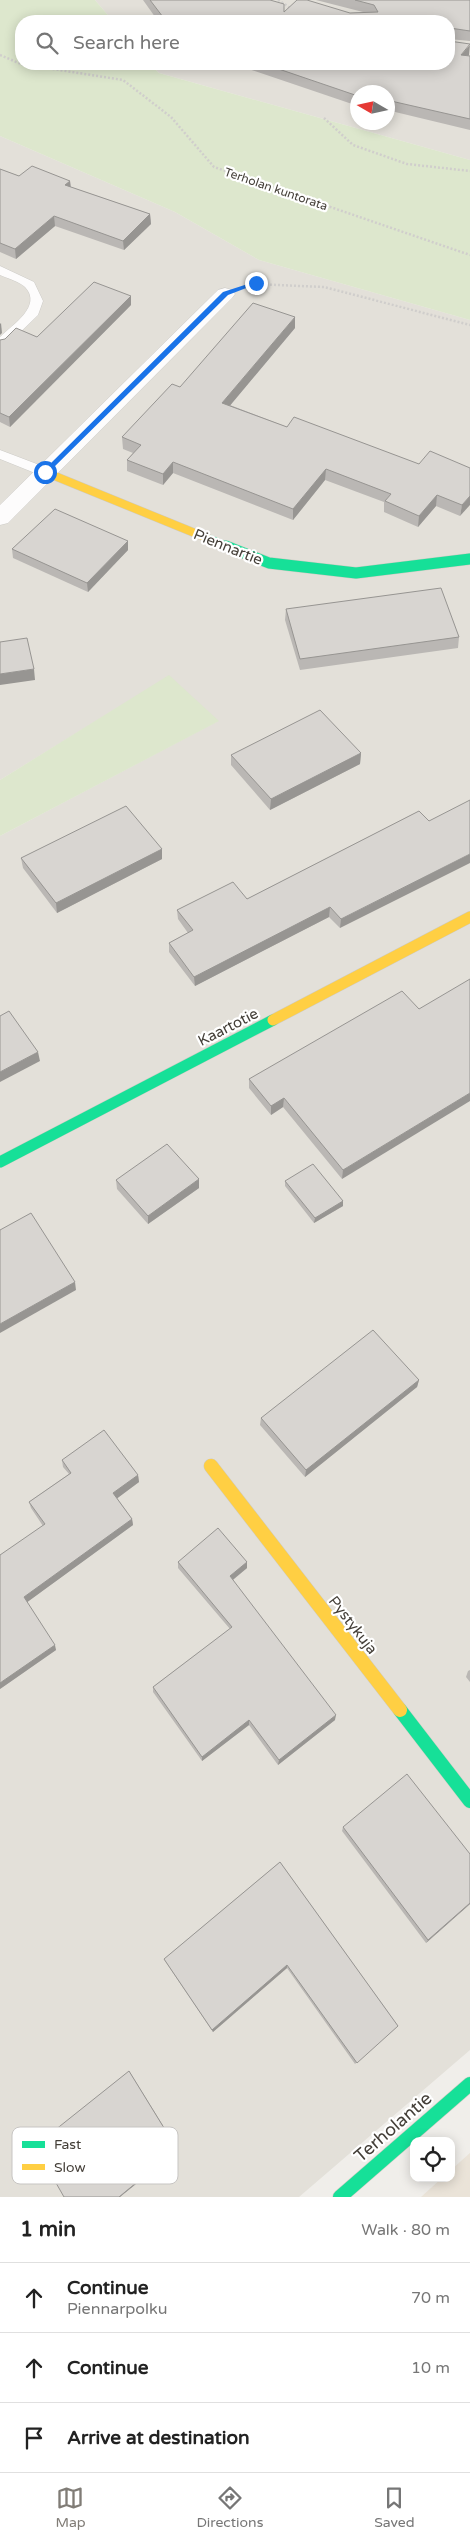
<!DOCTYPE html>
<meta charset="utf-8">
<style>
:root{--surface:#fff;--page:#f2f2f2;--text:#222;--muted:#767676;--line:#e0e0e0;--accent:#807c76}
body{margin:0;font-family:"Varela Round",sans-serif;background:var(--page);color:var(--text)}
.controls{position:absolute;right:15px;bottom:15px;display:grid;overflow:hidden;border-radius:10px;box-shadow:0 2px 12px #0003}
.controls button{width:45px;height:45px;display:grid;place-items:center;padding:0;border:0;border-bottom:1px solid var(--line);background:var(--surface);color:var(--text);font:25px sans-serif}
.compass{position:absolute;left:350px;top:85px;width:45px;height:45px;border-radius:50%;background:var(--surface);box-shadow:0 2px 12px #0003;rotate:279deg}
.stop{position:absolute;width:15px;height:15px;margin:-11px;border:4px solid #1a73e8;border-radius:50%;background:#fff}
.stop.end{background:#1a73e8;border-color:#fff;box-shadow:0 1px 5px #0008}
.list{margin:0;padding:0;list-style:none}
h2{display:flex;justify-content:space-between;align-items:center;height:65px;margin:0;padding:0 20px;font-size:21px}
h2 small{font-size:16px;font-weight:400;color:var(--muted)}
.list li{display:grid;grid-template-columns:32px 1fr auto;gap:15px;align-items:center;box-sizing:border-box;height:70px;padding:0 20px;border-top:1px solid var(--line)}
.list b{display:block;font-size:19px;white-space:nowrap}
.list p{margin:0;font-size:16px;white-space:nowrap;color:var(--muted)}
.list em{font-size:16px;font-style:normal;color:var(--muted)}
.icon{flex:none;width:28px;height:28px;fill:none;stroke:currentColor;stroke-width:2;stroke-linecap:round;stroke-linejoin:round}
.map{position:relative;flex:none;width:470px;height:2197px;overflow:hidden}
.search{position:absolute;background:var(--surface);box-shadow:0 2px 12px #0003;left:15px;right:15px;top:15px;height:55px;display:flex;align-items:center;gap:12px;box-sizing:border-box;padding:0 18px;border-radius:20px;color:var(--muted);font-size:19px}
.sheet{height:275px;background:var(--surface)}
nav{display:flex;justify-content:space-around;align-items:center;box-sizing:border-box;height:70px;border-top:1px solid var(--line);background:var(--surface);font-size:14px;color:var(--muted)}
nav a{display:grid;justify-items:center;gap:2px}
nav .on{color:var(--accent)}
.map>svg:first-child{display:block}
</style>
<div class="map">
<svg width="470" height="2197" viewBox="0 0 470 2197">
<rect width="100%" height="100%" fill="#f0eeea"/>
<g fill="#e3e0d9" fill-rule="evenodd">
<path d="M95,0H470V160L159,73L150,64H449V21H113ZM358,92H388V122H358Z"/>
<polygon points="0,136 175,212 259,260 470,320 470,2050 299,2197 0,2197 0,836 218,721 169,676 0,780"/>
</g>
<polygon fill="#eae3d8" points="470,2153 470,2197 421,2197 442,2178 451,2178 451,2170"/>
<g fill="#dde7cd">
<polygon points="0,0 95,0 113,21 21,21 21,64 150,64 159,73 470,160 470,320 259,260 175,212 0,136"/>
<polygon points="169,675 219,721 0,836 0,780"/>
</g>
<g fill="none" stroke-linecap="round" stroke-linejoin="round">
<g stroke="#cccac6" stroke-width="1">
<g id="lane">
<path d="M0,266L34,282L43,301L38,315L5,347L0,348V337C12,325 43,306 25,287C20,282 7,278 0,275Z"/>
<polygon points="0,450 50,469 52,472 45,477 0,459"/>
</g>
</g>
<g stroke="#cccac6" stroke-width="1">
<polygon id="street" points="225,288 232,290 235,294 232,298 8,523 0,525 0,505 218,290"/>
</g>
<g stroke="#cecbc2" stroke-width="9">
<polyline id="fast-far2" points="207,538 229,547"/>
</g>
<g stroke="#cecbc2" stroke-width="12">
<g id="fast-far1">
<polyline points="226,546 269,563 356,573 470,559"/>
<polyline points="0,1162 273,1020"/>
</g>
</g>
<g stroke="#cecbc2" stroke-width="15">
<g id="fast">
<polyline points="400,1710 470,1801"/>
<polyline points="340,2197 470,2084"/>
</g>
</g>
<g stroke="#cecbc2" stroke-width="9">
<polyline id="slow-far2" points="45,472 207,538"/>
</g>
<g stroke="#cecbc2" stroke-width="12">
<polyline id="slow-far1" points="273,1020 470,917"/>
</g>
<g stroke="#cecbc2" stroke-width="15">
<polyline id="slow" points="211,1466 400,1710"/>
</g>
<g stroke="#d0cecc" stroke-width="2.5" stroke-dasharray="2 2" stroke-linecap="butt">
<polyline points="278,0 292,9"/>
<polyline points="0,55 21,64"/>
<polyline points="21,64 123,80 171,117 214,167 470,255"/>
<polyline points="324,118 353,145 407,164 470,171"/>
<polyline points="254,284 324,287 470,325"/>
</g>
<use href="#lane" fill="#fdfcfc" fill-rule="evenodd"/>
<use href="#street" fill="#fdfcfc" fill-rule="evenodd"/>
<use href="#fast-far2" stroke="#16e098" stroke-width="8"/>
<use href="#fast-far1" stroke="#16e098" stroke-width="11"/>
<use href="#fast" stroke="#16e098" stroke-width="14"/>
<use href="#slow-far2" stroke="#ffcf43" stroke-width="8"/>
<use href="#slow-far1" stroke="#ffcf43" stroke-width="11"/>
<use href="#slow" stroke="#ffcf43" stroke-width="14"/>
</g>
<g fill="#bab7b4">
<polygon points="143,0 270,0 284,12 350,13 363,12 316,0 470,0 470,41 449,39 449,21 158,21"/>
<polygon points="469,55 468,56 470,56 470,130 391,111 388,114 388,92 358,92 358,106 234,64 449,64"/>
<polygon points="0,169 19,176 70,181 71,187 150,214 151,224 124,250 55,226 16,259 0,252"/>
<polygon points="131,305 10,427 0,422 0,340 37,337"/>
<polygon points="295,328 230,405 287,427 419,464 470,468 460,516 436,506 418,527 384,512 384,502 325,480 293,520 173,473 163,485 127,471 127,460 133,453 123,449 122,437 180,387"/>
<polygon points="12,549 128,550 88,592 13,558"/>
<polygon points="286,609 459,637 458,648 300,670 285,620"/>
<polygon points="361,753 360,764 270,810 231,765 231,755"/>
<polygon points="419,811 340,928 329,917 195,986 169,952 169,943 188,933 178,919 177,910 247,899"/>
<polygon points="162,849 162,859 57,913 23,868 21,858"/>
<polygon points="419,1009 342,1179 283,1107 271,1115 249,1088 249,1079"/>
<polygon points="116,1180 199,1188 148,1224 117,1189"/>
<polygon points="285,1181 343,1201 343,1206 314,1223 285,1186"/>
<polygon points="419,1380 417,1387 305,1477 260,1425 261,1418"/>
<polygon points="62,1460 138,1475 139,1482 117,1498 132,1519 133,1525 27,1602 56,1650 0,1689 43,1526 31,1508 29,1502 69,1474 63,1467"/>
<polygon points="178,1562 247,1562 247,1568 233,1580 335,1720 278,1765 249,1725 202,1761 153,1692 153,1687 230,1629 178,1568"/>
<polygon points="470,1670 470,1682 466,1677 468,1671"/>
<polygon points="343,1827 470,1904 426,1943 342,1831"/>
<polygon points="280,1862 398,2026 355,2064 287,1968 213,2032 165,1961 164,1959"/>
</g>
<g fill="#979592">
<polygon points="470,45 469,55 460,65 461,55"/>
<polygon points="391,101 391,111 388,114 389,104"/>
<polygon points="70,181 71,191 65,185"/>
<polygon points="150,214 151,224 124,250 123,241"/>
<polygon points="54,216 55,226 16,259 15,249"/>
<polygon points="131,296 131,305 10,427 9,417"/>
<polygon points="295,317 295,328 223,414 222,403"/>
<polygon points="1,323 2,333 0,335 0,324"/>
<polygon points="173,462 173,473 163,485 163,474"/>
<polygon points="326,469 325,480 293,520 293,509"/>
<polygon points="437,495 436,506 418,527 419,516"/>
<polygon points="470,496 470,505 460,516 462,505"/>
<polygon points="128,541 128,550 88,592 87,583"/>
<polygon points="34,669 35,680 0,685 0,674"/>
<polygon points="361,753 360,764 270,810 271,799"/>
<polygon points="162,849 162,859 57,913 56,903"/>
<polygon points="470,854 470,863 340,928 341,919"/>
<polygon points="330,907 329,917 195,986 194,977"/>
<polygon points="38,1052 40,1061 0,1082 0,1072"/>
<polygon points="470,1093 470,1101 342,1179 343,1170"/>
<polygon points="284,1098 283,1107 271,1115 271,1106"/>
<polygon points="199,1179 199,1188 148,1224 148,1216"/>
<polygon points="343,1201 343,1206 314,1223 315,1218"/>
<polygon points="75,1282 76,1290 0,1333 0,1324"/>
<polygon points="419,1380 417,1387 305,1477 306,1470"/>
<polygon points="138,1475 139,1482 115,1500 113,1493"/>
<polygon points="132,1519 133,1525 26,1603 24,1597"/>
<polygon points="247,1562 247,1568 230,1582 230,1576"/>
<polygon points="55,1645 56,1650 0,1689 0,1683"/>
<polygon points="336,1715 335,1720 278,1765 279,1760"/>
<polygon points="249,1720 249,1725 202,1761 202,1757"/>
<polygon points="470,1903 470,1904 426,1943 428,1940"/>
<polygon points="287,1965 287,1968 213,2032 212,2030"/>
<polygon points="129,2071 178,2150 120,2197 119,2197"/>
</g>
<g fill="#d8d5d1" stroke="#979592">
<polygon points="150,0 270,0 284,4 284,12 297,0 307,0 350,13 378,12 374,5 355,0 470,0 470,31 450,28 449,29 449,21 166,21"/>
<polygon points="449,41 470,44 461,55 470,56 470,119 391,101 389,104 388,103 388,92 358,92 358,96 355,95 264,64 449,64"/>
<polygon points="32,166 70,181 65,185 150,214 123,241 54,216 15,249 0,243 0,169 19,176"/>
<polygon points="94,282 131,296 9,417 0,413 0,340 5,339 16,328 37,337"/>
<polygon points="253,303 295,317 222,403 287,427 294,417 419,464 430,451 470,468 470,496 462,505 437,495 419,516 385,501 391,494 326,469 293,509 173,462 163,474 127,460 141,445 122,437 172,384 180,387"/>
<polygon points="55,509 128,541 87,583 12,549"/>
<polygon points="441,588 459,637 300,659 286,609"/>
<polygon points="27,638 34,669 0,674 0,642"/>
<polygon points="320,710 361,753 271,799 231,755"/>
<polygon points="470,800 470,854 341,919 330,907 194,977 169,943 193,930 177,910 233,882 247,899 419,811 429,821"/>
<polygon points="126,806 162,849 56,903 21,858"/>
<polygon points="470,979 470,1093 343,1170 284,1098 271,1106 249,1079 402,991 419,1009"/>
<polygon points="9,1011 38,1052 0,1072 0,1016"/>
<polygon points="167,1144 199,1179 148,1216 116,1180"/>
<polygon points="313,1164 343,1201 315,1218 285,1181"/>
<polygon points="31,1213 75,1282 0,1324 0,1230"/>
<polygon points="373,1330 419,1380 306,1470 261,1418"/>
<polygon points="104,1430 138,1475 113,1493 132,1519 24,1597 55,1645 0,1683 0,1555 45,1524 29,1502 71,1473 62,1460"/>
<polygon points="218,1528 247,1562 230,1576 336,1715 279,1760 249,1720 202,1757 153,1687 232,1627 178,1562"/>
<polygon points="407,1774 470,1854 470,1903 428,1940 343,1827"/>
<polygon points="280,1862 398,2026 357,2063 287,1965 212,2030 164,1959"/>
<polygon points="129,2071 177,2149 119,2197 64,2197 35,2146"/>
</g>
<polygon fill="#1a73e8" points="254,282 259,283 228,295 47,474 43,474 43,471 223,292"/>
<g text-anchor="middle" stroke-width="4.5" stroke-linejoin="round" paint-order="stroke">
<g font-size="12" fill="#443f38" stroke="#fff">
<text transform="translate(276 189) rotate(19)" y="4">Terholan kuntorata</text>
</g>
<g font-size="15" fill="#443f38" stroke="#fff">
<text transform="translate(228 547) rotate(22)" y="5">Piennartie</text>
<text transform="translate(228 1027) rotate(-27)" y="5">Kaartotie</text>
<text transform="translate(353 1625) rotate(52)" y="5">Pystykuja</text>
</g>
<g font-size="18" fill="#443f38" stroke="#fff">
<text transform="translate(393 2127) rotate(-41)" y="6">Terholantie</text>
</g>
</g>
<rect x="12" y="2127" width="166" height="57" rx="8" fill="#fff" stroke="#c7c5c3" stroke-width="1"/>
<rect x="22" y="2141" width="23" height="7" fill="#16e098"/>
<rect x="22" y="2164" width="23" height="6" fill="#ffcf43"/>
<g font-size="14" fill="#443f38">
<text x="54" y="2149">Fast</text>
<text x="54" y="2172">Slow</text>
</g>
</svg>
<div class="controls">
<button><svg class="icon" aria-label="locate" viewBox="0 0 24 24"><circle cx="12" cy="12" r="6"/><path d="M12 2v4M12 18v4M2 12h4M18 12h4"/></svg></button>
</div>
<svg class="compass" viewBox="-18 -18 36 36"><path d="M0-13l5 13h-10z" fill="#e53935"/><path d="M0 13l5-13h-10z" fill="#767676"/></svg>
<div class="stop" style="left:45px;top:472px"></div>
<div class="stop end" style="left:256px;top:283px"></div>
<div class="search"><svg class="icon" aria-label="search" viewBox="0 0 24 24"><circle cx="10" cy="10" r="6"/><path d="M15 15l6 6"/></svg>Search here</div>
</div>
<section class="sheet">
<h2>1 min<small>Walk · 80 m</small></h2>
<ul class="list">
<li><svg class="icon" aria-label="ahead" viewBox="0 0 24 24"><path d="M12 20V5M6 11l6-6 6 6"/></svg><div><b>Continue</b><p>Piennarpolku</p></div><em>70 m</em></li>
<li><svg class="icon" aria-label="ahead" viewBox="0 0 24 24"><path d="M12 20V5M6 11l6-6 6 6"/></svg><div><b>Continue</b></div><em>10 m</em></li>
<li><svg class="icon" aria-label="arrive" viewBox="0 0 24 24"><path d="M6 21V4h12l-3 4 3 4H6"/></svg><div><b>Arrive at destination</b></div></li>
</ul>
</section>
<nav>
<a class="on"><svg class="icon" aria-label="map" viewBox="0 0 24 24"><path d="M3 6l6-2 6 2 6-2v14l-6 2-6-2-6 2zM9 4v14M15 6v14"/></svg>Map</a>
<a><svg class="icon" aria-label="directions" viewBox="0 0 24 24"><path d="M12 3l9 9-9 9-9-9zM9 14v-3h6M13 9l2 2-2 2"/></svg>Directions</a>
<a><svg class="icon" aria-label="saved" viewBox="0 0 24 24"><path d="M7 4h10v16l-5-4-5 4z"/></svg>Saved</a>
</nav>
